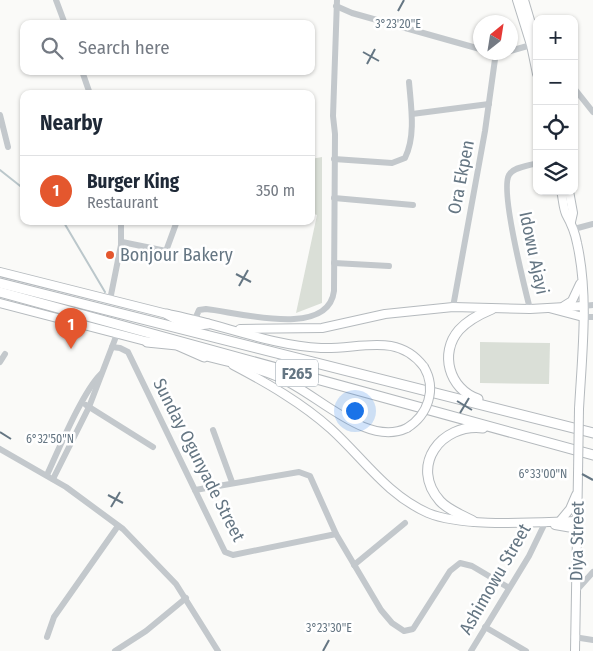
<!DOCTYPE html>
<meta charset="utf-8">
<style>
:root{--surface:#fff;--page:#f6f6f7;--text:#1f2937;--muted:#747a83;--line:#e0e1e3;--accent:#e4572e}
body{margin:0;font-family:"Fira Sans Condensed",sans-serif;background:var(--page);color:var(--text)}
.controls{position:absolute;right:15px;top:15px;display:grid;overflow:hidden;border-radius:10px;box-shadow:0 1px 4px #0004}
.controls button{width:45px;height:45px;display:grid;place-items:center;padding:0;border:0;border-bottom:1px solid var(--line);background:var(--surface);color:var(--text);font:25px sans-serif}
.compass{position:absolute;left:473px;top:15px;width:45px;height:45px;border-radius:50%;background:var(--surface);box-shadow:0 1px 4px #0004;rotate:30deg}
.you{position:absolute;left:354px;top:410px;width:18px;height:18px;margin:-12px;border:4px solid #fff;border-radius:50%;background:#1a73e8;box-shadow:0 0 0 8px #1a73e833}
.badge{display:grid;place-items:center;width:32px;height:32px;border-radius:50%;background:var(--accent);color:#fff;font-size:16px;font-weight:700}
.pin{position:absolute;translate:-50% -41px;filter:drop-shadow(0 1px 2px #0008)}
.pin::after{content:'';position:absolute;top:26px;width:18px;height:15px;background:inherit;clip-path:polygon(0 0,100% 0,50% 100%)}
.list{margin:0;padding:0;list-style:none}
h2{display:flex;justify-content:space-between;align-items:center;height:65px;margin:0;padding:0 20px;font-size:21px}
h2 small{font-size:16px;font-weight:400;color:var(--muted)}
.list li{display:grid;grid-template-columns:32px 1fr auto;gap:15px;align-items:center;box-sizing:border-box;height:70px;padding:0 20px;border-top:1px solid var(--line)}
.list b{display:block;font-size:19px;white-space:nowrap}
.list p{margin:0;font-size:16px;white-space:nowrap;color:var(--muted)}
.list em{font-size:16px;font-style:normal;color:var(--muted)}
.icon{flex:none;width:28px;height:28px;fill:none;stroke:currentColor;stroke-width:2;stroke-linecap:round;stroke-linejoin:round}
.map{position:relative;flex:none;width:593px;height:651px;overflow:hidden}
.search{position:absolute;background:var(--surface);box-shadow:0 1px 4px #0004;left:20px;top:20px;width:295px;height:55px;display:flex;align-items:center;gap:12px;box-sizing:border-box;padding:0 18px;border-radius:10px;color:var(--muted);font-size:19px}
.panel{position:absolute;background:var(--surface);box-shadow:0 1px 4px #0004;left:20px;top:90px;width:295px;height:135px;border-radius:10px}
.map>svg:first-child{display:block}
</style>
<div class="map">
<svg width="593" height="651" viewBox="0 0 593 651">
<rect width="100%" height="100%" fill="#fafaf8"/>
<g fill="#dadfd7">
<polygon points="322,157 322,303 296,313 317,215 311,213 311,159"/>
<polygon points="480,342 550,343 549,384 480,383"/>
</g>
<g fill="none" stroke-linecap="round" stroke-linejoin="round">
<g stroke="#bbc7cb" stroke-width="2">
<polyline points="0,170 24,189"/>
<polyline points="63,221 105,292"/>
</g>
<g stroke="#b5babe" stroke-width="10">
<g id="major">
<polyline points="517,0 531,45 537,74"/>
<polyline points="524,0 537,44"/>
<path d="M561,191C563,198 563,207 566,214C571,223 575,232 577,243C589,296 582,354 579,409"/>
<polyline points="569,191 573,213 571,222"/>
<path d="M0,272L167,314C219,323 267,345 321,348C358,350 397,331 424,367"/>
<polyline points="0,303 153,343"/>
<polyline points="564,306 572,301 580,284"/>
<polyline points="549,308 583,317"/>
<polyline points="240,329 322,328 385,314 453,307 530,309 583,306"/>
<path d="M200,355C227,362 253,366 278,377C316,392 366,448 407,428"/>
<path d="M233,365C267,383 302,403 331,429C363,458 387,495 428,513C464,528 537,522 578,521"/>
<polyline points="560,521 570,509 576,495"/>
<polyline points="555,525 578,529"/>
<polyline points="575,651 578,474"/>
</g>
</g>
<g stroke="#b4b9bd" stroke-width="11">
<g id="highway">
<polyline points="0,283 593,433"/>
<polyline points="0,292 593,455"/>
<polyline points="167,314 194,329"/>
<polyline points="188,326 208,324"/>
<polyline points="147,342 177,345"/>
<polyline points="179,346 204,357"/>
<path d="M478,399C449,389 439,353 459,330C468,320 480,314 492,309"/>
<path d="M473,521C462,515 448,510 440,501C409,466 441,423 483,428"/>
</g>
</g>
<g stroke="#c3c8cc" stroke-width="6">
<polyline points="56,0 65,24"/>
<polyline points="336,6 352,13 480,49"/>
<polyline points="510,51 531,45"/>
<polyline points="82,71 90,94"/>
<polyline points="574,88 593,112"/>
<polyline points="412,114 489,104"/>
<polyline points="0,115 8,147"/>
<path d="M334,159L392,163L405,158C416,136 411,106 409,82"/>
<polyline points="334,198 413,205"/>
<polyline points="574,229 593,224"/>
<polyline points="122,242 166,251 177,221"/>
<polyline points="334,263 389,266"/>
<polyline points="110,300 121,245 121,221"/>
<polyline points="583,306 593,305"/>
<polyline points="453,307 485,131 496,52"/>
<path d="M530,309C525,289 500,190 509,175C513,167 528,166 537,163"/>
<polyline points="583,317 593,317"/>
<path d="M195,319L199,310L206,309C237,312 328,339 334,291L335,134L333,116L337,0"/>
<polyline points="112,347 120,348 128,352 225,552 233,555 336,534"/>
<polyline points="0,362 5,354"/>
<polyline points="86,405 153,447"/>
<polyline points="213,430 232,482"/>
<polyline points="0,449 66,487 123,529 176,584 218,651"/>
<path d="M47,475C58,451 83,391 101,374"/>
<polyline points="53,479 89,407 117,334"/>
<polyline points="195,490 299,472 310,476 336,534 381,610 392,623 404,631 413,629 450,571 460,563 472,566 509,588"/>
<polyline points="354,565 405,523"/>
<polyline points="576,591 593,572"/>
<polyline points="485,627 526,651"/>
<polyline points="47,637 54,617 118,526"/>
<polyline points="574,637 593,640"/>
<polyline points="115,651 146,631 186,598"/>
<polyline points="471,651 529,556 545,523"/>
</g>
<use href="#major" stroke="#fff" stroke-width="8"/>
<use href="#highway" stroke="#fff" stroke-width="9"/>
<g stroke="#b5babe" stroke-width="10" stroke-linecap="butt">
<g id="major-bridge">
<path d="M407,428C428,415 437,389 424,367"/>
<polyline points="578,474 579,409"/>
</g>
</g>
<use href="#major-bridge" stroke="#fff" stroke-width="8"/>
</g>
<path fill="none" stroke="#657683" stroke-width="2" d="M398,11L404,0M363,52L379,61M367,64L375,49M236,274L251,282M239,286L248,270M457,401L472,410M460,413L469,398M0,432L11,439M582,474L593,480M108,495L123,503M111,507L120,492M323,651L329,640"/>
<circle fill="#e4572e" stroke="#fff" stroke-width="2" cx="110" cy="255" r="5"/>
<g text-anchor="middle" stroke-width="5" stroke-linejoin="round" paint-order="stroke">
<rect fill="#fff" stroke="#939fa8" stroke-width="1" x="276" y="359.5" width="42" height="27" rx="4"/>
<g font-size="16" font-weight="bold" fill="#657683">
<text x="297" y="379">F265</text>
</g>
<g font-size="18" fill="#657683" stroke="#fff">
<text transform="translate(461 177) rotate(-79)" y="6">Ora Ekpen</text>
<text transform="translate(534 253) rotate(78)" y="6">Idowu Ajayi</text>
<text transform="translate(199 460) rotate(63)" y="6">Sunday Ogunyade Street</text>
<text transform="translate(577 541) rotate(-89)" y="6">Diya Street</text>
<text transform="translate(495 579) rotate(-60)" y="6">Ashimowu Street</text>
</g>
<g font-size="18" fill="#657683" stroke="#fff" text-anchor="start">
<text x="120" y="261">Bonjour Bakery</text>
</g>
</g>
<g font-size="12" text-anchor="middle" fill="#657683" stroke="#fff" stroke-width="5" stroke-linejoin="round" paint-order="stroke">
<text x="398" y="28">3°23'20"E</text>
<text x="50" y="443">6°32'50"N</text>
<text x="543" y="478">6°33'00"N</text>
<text x="329" y="632">3°23'30"E</text>
</g>
</svg>
<div class="controls">
<button>+</button>
<button>−</button>
<button><svg class="icon" aria-label="locate" viewBox="0 0 24 24"><circle cx="12" cy="12" r="6"/><path d="M12 2v4M12 18v4M2 12h4M18 12h4"/></svg></button>
<button><svg class="icon" aria-label="layers" viewBox="0 0 24 24"><path d="M12 4l9 5-9 5-9-5zM3 14l9 5 9-5"/></svg></button>
</div>
<svg class="compass" viewBox="-18 -18 36 36"><path d="M0-13l5 13h-10z" fill="#e53935"/><path d="M0 13l5-13h-10z" fill="#747a83"/></svg>
<div class="you"></div>
<div class="pin badge" style="left:71px;top:349px">1</div>
<div class="search"><svg class="icon" aria-label="search" viewBox="0 0 24 24"><circle cx="10" cy="10" r="6"/><path d="M15 15l6 6"/></svg>Search here</div>
<section class="panel">
<h2>Nearby<small></small></h2>
<ul class="list">
<li><span class="badge">1</span><div><b>Burger King</b><p>Restaurant</p></div><em>350 m</em></li>
</ul>
</section>
</div>
